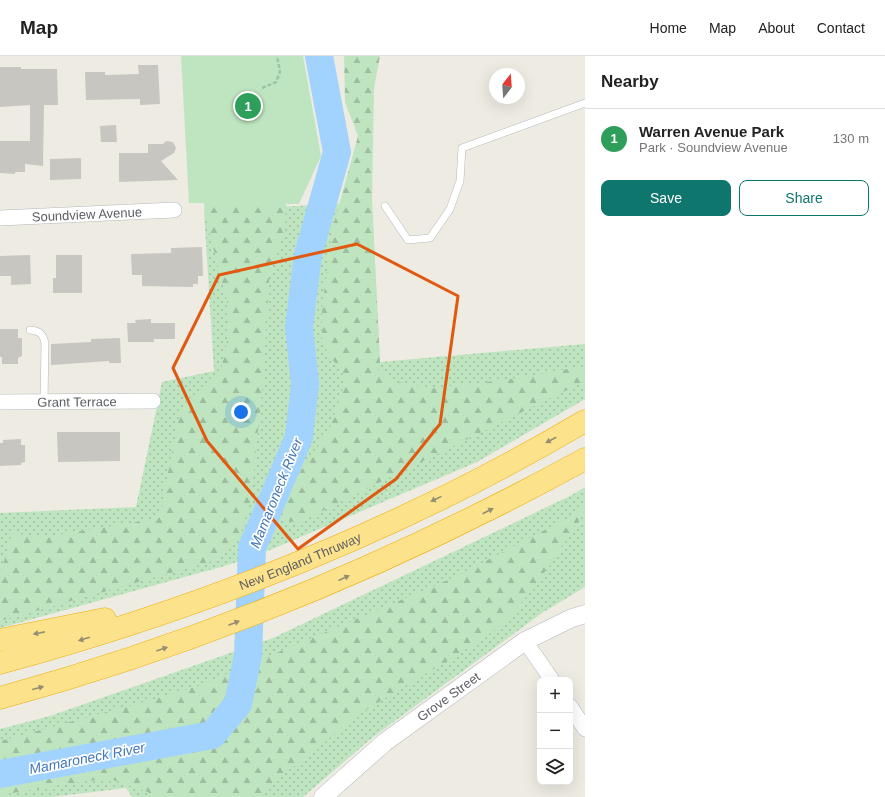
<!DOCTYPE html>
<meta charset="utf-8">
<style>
:root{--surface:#fff;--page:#f6f6f6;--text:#222;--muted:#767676;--line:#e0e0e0;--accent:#0f766e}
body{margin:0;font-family:Helvetica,sans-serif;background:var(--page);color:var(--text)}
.controls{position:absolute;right:12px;bottom:12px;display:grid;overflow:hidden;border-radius:8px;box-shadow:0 4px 16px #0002}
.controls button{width:36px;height:36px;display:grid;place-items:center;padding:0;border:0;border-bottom:1px solid var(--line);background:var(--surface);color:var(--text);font:20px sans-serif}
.compass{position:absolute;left:489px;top:12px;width:36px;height:36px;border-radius:50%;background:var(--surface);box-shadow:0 4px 16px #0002;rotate:17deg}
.you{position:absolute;left:241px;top:356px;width:14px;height:14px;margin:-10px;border:3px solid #fff;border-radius:50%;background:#1a73e8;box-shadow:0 0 0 6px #1a73e833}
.badge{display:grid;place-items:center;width:26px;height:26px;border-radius:50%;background:var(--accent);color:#fff;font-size:13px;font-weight:700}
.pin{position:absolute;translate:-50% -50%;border:2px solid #fff;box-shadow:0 1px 4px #0006}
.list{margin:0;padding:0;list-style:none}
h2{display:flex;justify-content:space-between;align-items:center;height:52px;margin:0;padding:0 16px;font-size:17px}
h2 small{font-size:13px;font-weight:400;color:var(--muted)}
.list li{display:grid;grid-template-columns:26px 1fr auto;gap:12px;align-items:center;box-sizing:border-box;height:60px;padding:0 16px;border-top:1px solid var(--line)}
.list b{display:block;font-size:15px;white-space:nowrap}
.list p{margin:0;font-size:13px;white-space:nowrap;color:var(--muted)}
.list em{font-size:13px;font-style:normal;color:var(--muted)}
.actions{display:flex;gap:8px;padding:12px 16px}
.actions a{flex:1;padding:9px 0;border:1px solid var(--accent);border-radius:8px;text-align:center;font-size:14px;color:var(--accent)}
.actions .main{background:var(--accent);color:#fff}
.icon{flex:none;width:22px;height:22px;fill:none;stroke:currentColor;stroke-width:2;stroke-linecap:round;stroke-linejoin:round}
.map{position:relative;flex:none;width:585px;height:741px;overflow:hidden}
header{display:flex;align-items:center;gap:24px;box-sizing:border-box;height:56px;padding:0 20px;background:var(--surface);border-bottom:1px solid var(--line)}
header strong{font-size:19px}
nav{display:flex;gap:22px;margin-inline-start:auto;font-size:14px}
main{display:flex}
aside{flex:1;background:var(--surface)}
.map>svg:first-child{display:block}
</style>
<header>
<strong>Map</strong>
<nav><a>Home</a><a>Map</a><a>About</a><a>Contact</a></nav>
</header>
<main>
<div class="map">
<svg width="585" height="741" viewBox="0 0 585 741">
<defs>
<pattern id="grass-dots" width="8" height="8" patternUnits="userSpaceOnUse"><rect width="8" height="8" fill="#bfe5c0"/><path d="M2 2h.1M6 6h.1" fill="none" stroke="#9ebda0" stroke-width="1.8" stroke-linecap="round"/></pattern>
<pattern id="forest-firs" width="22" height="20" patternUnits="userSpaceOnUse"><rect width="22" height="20" fill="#bfe5c0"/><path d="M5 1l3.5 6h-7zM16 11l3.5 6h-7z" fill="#9ebda0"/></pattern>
</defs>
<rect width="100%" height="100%" fill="#edebe2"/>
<g fill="url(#grass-dots)">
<polygon points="372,146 380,306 585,288 585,343 477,406 270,494 228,509 0,572 0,457 136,451 162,326 214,315 204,155"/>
<polygon points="585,431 585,531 542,557 373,681 303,741 132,741 126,732 52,741 0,741 0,673 50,660 273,582 570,440"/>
</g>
<g fill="url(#forest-firs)">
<polygon points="344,0 380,0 374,32 372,146 380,306 378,314 393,325 431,332 505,324 585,310 585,325 298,467 285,464 284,444 300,416 329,374 346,323 322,288 322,252 332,174 358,80 345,46"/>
<polygon points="287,124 285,174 275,200 269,223 264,316 251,443 240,480 213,505 0,565 0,519 12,477 43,481 156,463 160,457 180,356 188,343 203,336 221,315 228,280 227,245 204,155 206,126"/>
<polygon points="585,448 585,457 576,468 550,509 514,557 485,582 364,655 269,730 260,741 152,741 148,736 110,723 86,725 0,739 0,685 165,640 201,629 457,520 577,457"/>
</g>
<polygon fill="#bfe5c0" points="181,0 303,0 321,100 299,148 189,147"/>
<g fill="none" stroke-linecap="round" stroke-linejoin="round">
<polyline stroke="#a2d2fe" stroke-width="28" points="0,718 212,679 238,648 248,599 252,492 299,381 305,328 299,271 308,199 337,96 319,0"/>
</g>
<g fill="#c8c6c0">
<polygon points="138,9 158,9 160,48 140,49 140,43 86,44 85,16 105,16 105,19 139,18"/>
<polygon points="0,11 21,11 21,13 57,13 58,49 44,49 43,110 25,108 25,116 15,116 15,118 0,117 0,85 30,85 30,49 0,51"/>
<polygon points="116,69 117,86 101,86 100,70"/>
<polygon points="166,85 173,86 176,92 174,97 161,105 178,124 119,126 119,97 148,97 148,88 163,88"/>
<polygon points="81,102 81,123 50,124 50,103"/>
<polygon points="202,191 203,220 198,220 198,228 193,228 193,231 142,230 142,219 132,219 131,198 171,197 171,192"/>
<polygon points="30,199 31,228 11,229 11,220 0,220 0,200"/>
<polygon points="56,199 82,199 82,237 53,237 53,222 56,222"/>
<polygon points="151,263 151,267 175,267 175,283 154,283 154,286 128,286 127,267 136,267 135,264"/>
<polygon points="0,273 18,273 18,282 22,282 22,300 18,302 18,308 2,308 2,301 0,301"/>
<polygon points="120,282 121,307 109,307 109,305 51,309 51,288 91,286 91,283"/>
<polygon points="57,376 120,376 120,405 58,406"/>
<polygon points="21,383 21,389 25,389 25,406 21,407 21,409 0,410 0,387 3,387 3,384"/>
</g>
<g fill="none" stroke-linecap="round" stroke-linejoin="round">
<g stroke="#b5b8bd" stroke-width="8">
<g id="service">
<polyline points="385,150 408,184 430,182 450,153 460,125 462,92 585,47"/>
<path d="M30,274C40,275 43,278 45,287L44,346"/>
</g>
</g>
<g stroke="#b5b8bd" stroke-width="16">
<g id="minor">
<path id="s1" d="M0,162L174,154"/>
<path id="s2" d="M0,346L153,345"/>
<polyline points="525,585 552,624"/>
<polyline points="570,650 585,673"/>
</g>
</g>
<g stroke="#b5b8bd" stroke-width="19">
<g id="tertiary">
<path id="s3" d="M323,741L385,686L525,585L572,562L585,558"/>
</g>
</g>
<g stroke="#edac03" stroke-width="23">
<g id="motorway">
<polyline points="0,584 105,563"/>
<path id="s4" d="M0,607C203,552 404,472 585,365"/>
<path d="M0,642C205,586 399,505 585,403"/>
</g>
</g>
<polyline stroke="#98c6a7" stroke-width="2.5" stroke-dasharray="4 2" stroke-linecap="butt" points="262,32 276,26 280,16 277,0"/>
<use href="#service" stroke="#fff" stroke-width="7"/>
<use href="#minor" stroke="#fff" stroke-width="15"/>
<use href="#tertiary" stroke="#fff" stroke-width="18"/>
<use href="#motorway" stroke="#fce38b" stroke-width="22"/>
</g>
<defs><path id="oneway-solid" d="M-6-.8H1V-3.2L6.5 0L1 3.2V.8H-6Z"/></defs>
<g fill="#938d71">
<use href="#oneway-solid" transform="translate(551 384) rotate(152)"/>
<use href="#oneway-solid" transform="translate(436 443) rotate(154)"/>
<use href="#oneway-solid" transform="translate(488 455) rotate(-27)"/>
<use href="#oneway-solid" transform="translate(344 522) rotate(-24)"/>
<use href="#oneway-solid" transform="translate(234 567) rotate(-21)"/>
<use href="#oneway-solid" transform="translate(39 577) rotate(169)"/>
<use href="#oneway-solid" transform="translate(84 583) rotate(163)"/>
<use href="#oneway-solid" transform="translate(162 593) rotate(-19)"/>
<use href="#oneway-solid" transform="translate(38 632) rotate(-15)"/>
</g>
<path fill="none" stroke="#e15910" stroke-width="3" stroke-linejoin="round" d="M357,188L458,240L440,368L396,423L298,493L207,385L173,312L219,219Z"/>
<g text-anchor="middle" stroke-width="3.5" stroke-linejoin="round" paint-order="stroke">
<g font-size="13" fill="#5b5e63" stroke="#fff">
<text dy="5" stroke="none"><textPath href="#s1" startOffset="87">Soundview Avenue</textPath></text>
<text dy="5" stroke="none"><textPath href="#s2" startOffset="77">Grant Terrace</textPath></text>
<text dy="5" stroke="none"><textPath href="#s4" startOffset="317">New England Thruway</textPath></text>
<text dy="5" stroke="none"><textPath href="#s3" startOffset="161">Grove Street</textPath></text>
</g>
<g font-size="14" font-style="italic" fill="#4278b8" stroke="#fff">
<text transform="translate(276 437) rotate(-68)" y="5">Mamaroneck River</text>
<text transform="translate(87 702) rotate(-11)" y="5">Mamaroneck River</text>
</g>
</g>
</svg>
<div class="controls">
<button>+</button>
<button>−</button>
<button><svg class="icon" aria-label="layers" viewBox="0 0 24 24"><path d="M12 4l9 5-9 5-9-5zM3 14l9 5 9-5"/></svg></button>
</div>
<svg class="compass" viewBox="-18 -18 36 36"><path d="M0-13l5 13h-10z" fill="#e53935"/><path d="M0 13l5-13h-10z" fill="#767676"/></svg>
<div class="you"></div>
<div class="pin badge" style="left:248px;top:50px;background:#2e9e5b">1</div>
</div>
<aside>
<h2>Nearby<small></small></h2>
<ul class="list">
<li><span class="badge" style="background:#2e9e5b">1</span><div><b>Warren Avenue Park</b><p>Park · Soundview Avenue</p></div><em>130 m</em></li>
</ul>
<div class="actions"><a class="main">Save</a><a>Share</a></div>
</aside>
</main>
